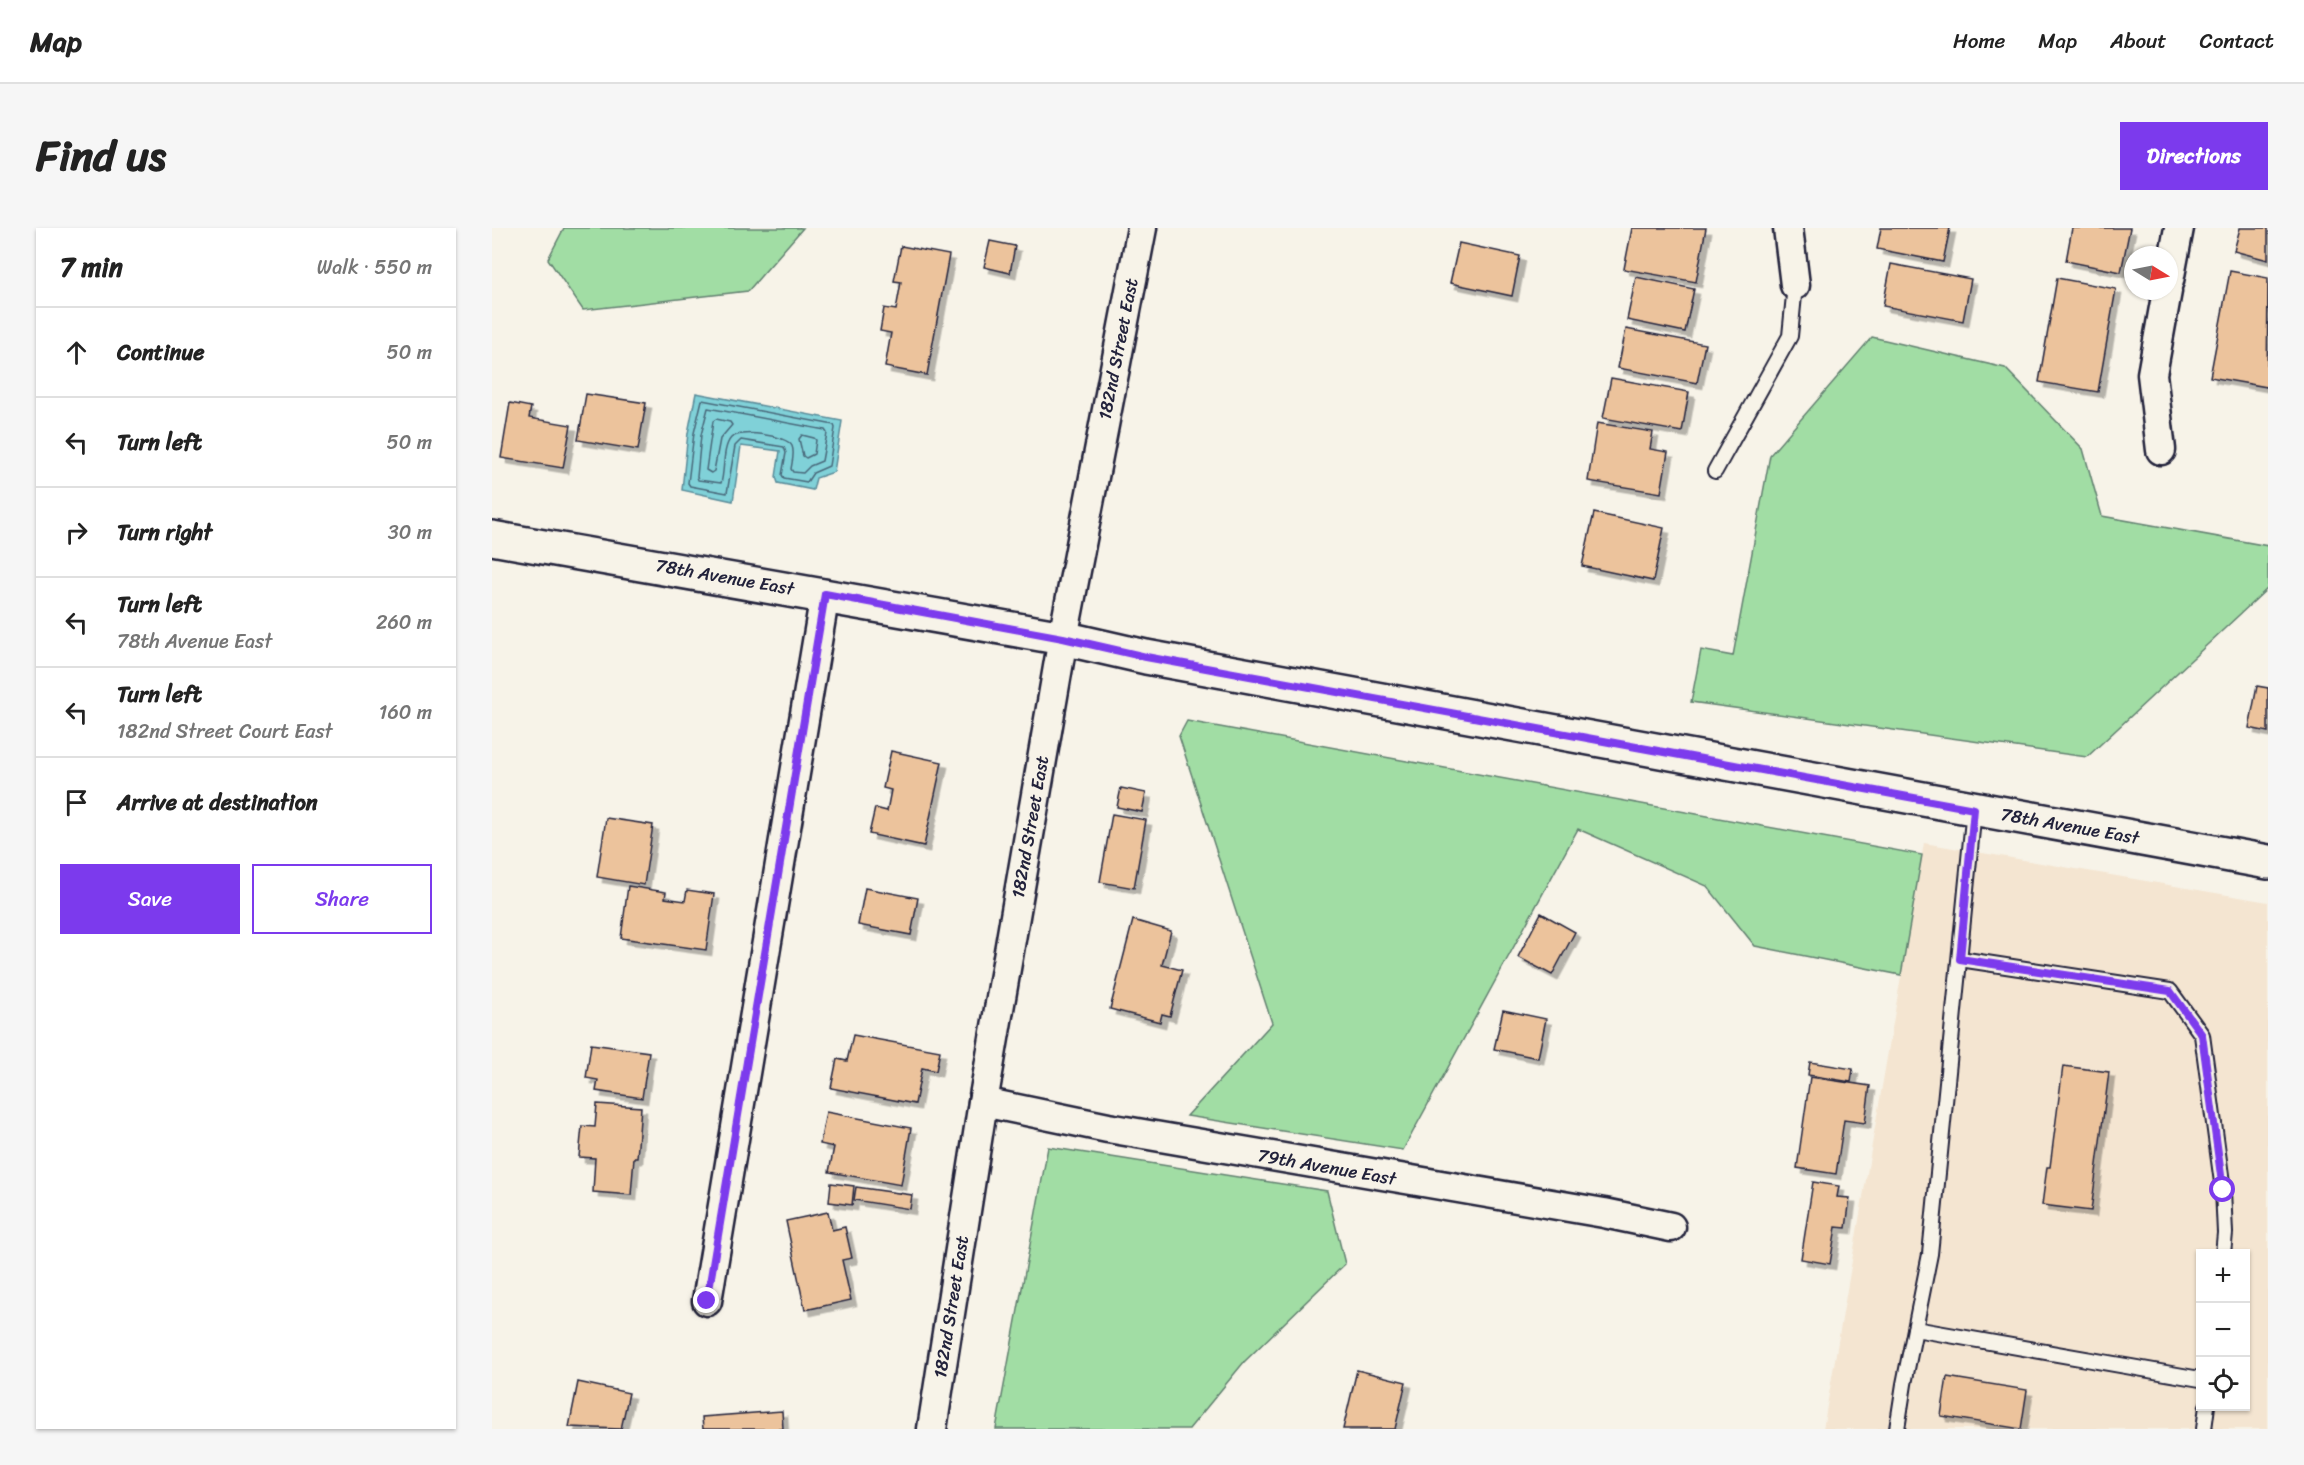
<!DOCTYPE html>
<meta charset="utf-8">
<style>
:root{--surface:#fff;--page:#f6f6f6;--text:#222;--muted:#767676;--line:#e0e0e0;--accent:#7c3aed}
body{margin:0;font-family:Sriracha,sans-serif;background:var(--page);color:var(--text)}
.controls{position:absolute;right:18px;bottom:18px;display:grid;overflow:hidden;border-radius:0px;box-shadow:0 2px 4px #0004}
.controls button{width:54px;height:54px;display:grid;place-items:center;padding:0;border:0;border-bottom:2px solid var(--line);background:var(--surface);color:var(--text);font:30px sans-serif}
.compass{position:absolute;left:1632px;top:18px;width:54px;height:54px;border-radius:50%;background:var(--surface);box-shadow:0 2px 4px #0004;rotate:100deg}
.stop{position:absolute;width:18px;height:18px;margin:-14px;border:4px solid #7c3aed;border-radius:50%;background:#fff}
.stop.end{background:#7c3aed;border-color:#fff;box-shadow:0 2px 6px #0008}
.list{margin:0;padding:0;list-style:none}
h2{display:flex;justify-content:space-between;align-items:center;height:78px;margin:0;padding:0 24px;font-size:26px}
h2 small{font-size:20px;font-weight:400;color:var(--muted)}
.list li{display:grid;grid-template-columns:39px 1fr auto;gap:18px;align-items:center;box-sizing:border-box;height:90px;padding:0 24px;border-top:2px solid var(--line)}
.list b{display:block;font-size:22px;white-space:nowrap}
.list p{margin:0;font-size:20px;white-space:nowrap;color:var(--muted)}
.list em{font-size:20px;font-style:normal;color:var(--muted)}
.actions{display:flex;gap:12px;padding:18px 24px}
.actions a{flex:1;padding:14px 0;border:2px solid var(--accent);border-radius:0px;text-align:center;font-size:21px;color:var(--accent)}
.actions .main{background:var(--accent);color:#fff}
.icon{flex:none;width:33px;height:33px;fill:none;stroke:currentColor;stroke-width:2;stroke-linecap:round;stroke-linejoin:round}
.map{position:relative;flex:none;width:1776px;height:1201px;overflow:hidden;border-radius:0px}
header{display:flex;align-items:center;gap:36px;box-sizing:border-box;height:84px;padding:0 30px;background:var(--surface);border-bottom:2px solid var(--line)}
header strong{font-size:28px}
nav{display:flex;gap:33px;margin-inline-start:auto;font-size:21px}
.intro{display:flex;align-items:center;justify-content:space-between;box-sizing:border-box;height:144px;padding:0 36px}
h1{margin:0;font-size:42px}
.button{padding:15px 27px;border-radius:0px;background:var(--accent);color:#fff;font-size:21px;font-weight:700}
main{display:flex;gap:36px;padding:0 36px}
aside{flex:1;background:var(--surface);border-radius:0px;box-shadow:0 2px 4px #0004}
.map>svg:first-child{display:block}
</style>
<header>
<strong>Map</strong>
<nav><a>Home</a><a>Map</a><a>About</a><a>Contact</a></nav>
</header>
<div class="intro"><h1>Find us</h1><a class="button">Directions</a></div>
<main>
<aside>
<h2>7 min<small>Walk · 550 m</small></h2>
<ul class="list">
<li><svg class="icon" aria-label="ahead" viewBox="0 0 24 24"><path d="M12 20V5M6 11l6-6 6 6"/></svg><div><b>Continue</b></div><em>50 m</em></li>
<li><svg class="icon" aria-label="left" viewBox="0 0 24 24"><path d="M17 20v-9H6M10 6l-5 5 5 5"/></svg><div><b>Turn left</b></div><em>50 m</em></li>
<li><svg class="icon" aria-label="right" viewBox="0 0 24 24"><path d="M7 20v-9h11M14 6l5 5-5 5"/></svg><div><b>Turn right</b></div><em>30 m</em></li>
<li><svg class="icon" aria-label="left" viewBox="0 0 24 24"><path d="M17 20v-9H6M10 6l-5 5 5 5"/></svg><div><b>Turn left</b><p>78th Avenue East</p></div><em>260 m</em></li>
<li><svg class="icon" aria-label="left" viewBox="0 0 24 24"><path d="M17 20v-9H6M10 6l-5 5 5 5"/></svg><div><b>Turn left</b><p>182nd Street Court East</p></div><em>160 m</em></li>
<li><svg class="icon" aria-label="arrive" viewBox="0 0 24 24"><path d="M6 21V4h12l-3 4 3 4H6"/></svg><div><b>Arrive at destination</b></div></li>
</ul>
<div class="actions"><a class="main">Save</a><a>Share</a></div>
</aside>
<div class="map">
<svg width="1776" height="1201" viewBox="0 0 1776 1201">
<defs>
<filter id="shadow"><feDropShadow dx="5.5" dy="5.5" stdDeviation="0" flood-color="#0004"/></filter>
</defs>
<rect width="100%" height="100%" fill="#f7f3e8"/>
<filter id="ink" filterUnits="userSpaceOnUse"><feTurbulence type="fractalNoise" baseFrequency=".0167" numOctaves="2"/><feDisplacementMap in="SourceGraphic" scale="12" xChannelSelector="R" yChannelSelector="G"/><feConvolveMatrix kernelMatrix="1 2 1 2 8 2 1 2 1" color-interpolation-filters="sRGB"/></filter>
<g filter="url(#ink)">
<path fill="#f4e5d1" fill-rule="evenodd" d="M1432,615L1776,674V1201H1331ZM1708,1026H1754V1178H1708Z"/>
<g fill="#a1dda4" stroke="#628070" stroke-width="1.5">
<polygon points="72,0 311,0 256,63 91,82 56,31"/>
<polygon points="1380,109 1513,140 1591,221 1610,288 1776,318 1776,360 1595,529 1199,474 1209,422 1241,428 1278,227"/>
<polygon points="695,493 1430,627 1409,747 1263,718 1215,658 1086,601 911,922 695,888 780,795 687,508"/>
<polygon points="556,919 835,963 853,1036 752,1134 697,1201 504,1201"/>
</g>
<polygon fill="#80d1d8" stroke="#5a8b99" stroke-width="1.5" points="204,165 350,193 342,244 324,250 321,262 286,255 284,249 288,223 249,218 241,273 190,262 196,205"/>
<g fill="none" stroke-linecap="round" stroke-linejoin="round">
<g stroke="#48687a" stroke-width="1.5">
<polygon points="210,172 342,197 343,200 337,238 321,245 315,254 292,250 290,247 294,225 292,219 249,212 243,218 235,265 198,258 196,255 202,205"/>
<path d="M216,180L333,202L335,205L330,233L318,238L311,245L301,244L299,241C300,234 303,225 300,218C295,207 247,201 239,210C230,220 233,243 229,255L206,252L205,249L209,207Z"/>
<polygon points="224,191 238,194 240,197 228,211 222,243 219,245 214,242 221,193"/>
<polygon points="310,207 322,210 324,212 322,226 314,230 311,228 307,211"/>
</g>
</g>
<g fill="#ecc39c" stroke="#22223b" stroke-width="1.5" filter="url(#shadow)">
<polygon points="1140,0 1214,0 1204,54 1132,41"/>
<polygon points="1389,0 1458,0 1451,34 1385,21"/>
<polygon points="1580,0 1638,0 1629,44 1574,33"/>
<polygon points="1748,0 1776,0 1776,32 1742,23"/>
<polygon points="498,13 523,18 518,45 492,39"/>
<polygon points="967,15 1028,28 1020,68 958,55"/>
<polygon points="409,18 457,27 435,147 393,139 399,105 388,103 392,80 404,82 409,54 402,53"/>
<polygon points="1399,36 1479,51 1471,93 1391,78"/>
<polygon points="1738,43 1776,50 1775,159 1718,149"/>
<polygon points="1144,49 1202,61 1193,104 1135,92"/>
<polygon points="1565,50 1624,61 1606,164 1547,154"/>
<polygon points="1134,101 1213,116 1205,155 1126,140"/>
<polygon points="1119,150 1197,164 1190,204 1111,190"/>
<polygon points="94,166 154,175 146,222 86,212"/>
<polygon points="18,175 39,179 37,190 79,197 71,240 9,230"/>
<polygon points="1105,195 1161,204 1158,221 1176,224 1169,265 1096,253"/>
<polygon points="1102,285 1172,300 1161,353 1090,338"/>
<polygon points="1765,458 1776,460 1776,504 1757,500"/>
<polygon points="399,523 450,534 432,618 377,606 383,580 395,583 399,562 391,560"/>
<polygon points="629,560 654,565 650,584 625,579"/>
<polygon points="620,586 654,592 642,660 608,654"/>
<polygon points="114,590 161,597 152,657 105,649"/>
<polygon points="136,658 174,664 173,670 193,673 195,662 222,666 214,722 129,710"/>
<polygon points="373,660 426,670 419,707 366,697"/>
<polygon points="1049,685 1083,704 1060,747 1026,729"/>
<polygon points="641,692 679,703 670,737 690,742 678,788 670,786 668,794 618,781"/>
<polygon points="1011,782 1054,791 1046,830 1002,821"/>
<polygon points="361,807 448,823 444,843 430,840 423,876 339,860 345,831 355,833"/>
<polygon points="99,816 157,824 150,870 104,863 106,852 94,850"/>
<polygon points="1318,834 1361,841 1359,854 1316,847"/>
<polygon points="1571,838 1617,844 1599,983 1550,977 1555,939 1558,939"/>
<polygon points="1318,849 1378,858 1373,895 1352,892 1344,946 1305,940"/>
<polygon points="105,876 149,879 145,930 142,930 139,967 101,964 103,930 87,929 90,898 103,899"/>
<polygon points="334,884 419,900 409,957 337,944 342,919 328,916"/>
<polygon points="1321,954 1347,958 1345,969 1358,970 1354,1000 1344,999 1338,1036 1309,1031"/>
<polygon points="339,955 362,958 360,977 337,974"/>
<polygon points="364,959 420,967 418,981 362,972"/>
<polygon points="336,984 340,1002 353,999 360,1030 350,1032 359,1072 313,1082 294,993"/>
<polygon points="865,1142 914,1154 903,1201 851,1201"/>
<polygon points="1455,1149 1535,1162 1529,1201 1449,1188"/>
<polygon points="86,1154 137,1165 129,1201 77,1199"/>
<polygon points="290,1183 291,1201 211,1201 210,1189"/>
</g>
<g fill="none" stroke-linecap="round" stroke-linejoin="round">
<g stroke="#22223b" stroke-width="18">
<g id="service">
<polyline points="1223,243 1298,108 1303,57"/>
<polyline points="1468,731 1678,763 1710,807 1731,962 1733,1005 1731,1026"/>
<polyline points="1423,1101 1708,1151"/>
<polyline points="1405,1201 1412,1156 1438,1026 1482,581"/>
<polyline points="1712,1201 1715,1178"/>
</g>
</g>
<g stroke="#22223b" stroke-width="33">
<g id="minor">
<polyline points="1296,0 1303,57"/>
<polyline points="1677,53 1687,0"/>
<polyline points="1669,222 1660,146 1675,63"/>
<polyline points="491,874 616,900 1112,985 1179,999"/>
<polyline points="215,1073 333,366"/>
<polyline points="440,1201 491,874 571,410 650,0"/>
</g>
</g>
<g stroke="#22223b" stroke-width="38">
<polyline id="tertiary" points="0,310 571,410 654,429 1776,634"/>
</g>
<use href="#service" stroke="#f7f3e8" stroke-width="14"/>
<use href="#minor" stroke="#f7f3e8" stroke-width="28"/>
<use href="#tertiary" stroke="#f7f3e8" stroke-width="33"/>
</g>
</g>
<g fill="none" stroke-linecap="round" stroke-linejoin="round" filter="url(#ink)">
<polyline stroke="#7c3aed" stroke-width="8" points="215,1073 333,366 571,410 654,429 1482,581 1468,731 1678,763 1710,807 1731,962"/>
</g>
<g text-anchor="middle" stroke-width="6" stroke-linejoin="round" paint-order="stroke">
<g font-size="18" fill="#22223b" stroke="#f7f3e8">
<text transform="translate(626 121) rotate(-79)" y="6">182nd Street East</text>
<text transform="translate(233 349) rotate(10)" y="6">78th Avenue East</text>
<text transform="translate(1578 598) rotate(10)" y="6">78th Avenue East</text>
<text transform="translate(538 599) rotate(-80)" y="6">182nd Street East</text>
<text transform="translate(835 939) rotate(10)" y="6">79th Avenue East</text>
<text transform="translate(459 1079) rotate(-81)" y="6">182nd Street East</text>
</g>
</g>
</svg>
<div class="controls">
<button>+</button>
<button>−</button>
<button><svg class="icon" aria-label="locate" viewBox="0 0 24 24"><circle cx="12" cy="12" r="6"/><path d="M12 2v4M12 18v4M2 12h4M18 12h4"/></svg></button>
</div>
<svg class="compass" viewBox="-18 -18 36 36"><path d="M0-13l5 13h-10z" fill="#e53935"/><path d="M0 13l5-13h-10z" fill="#767676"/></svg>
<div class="stop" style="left:1731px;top:962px"></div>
<div class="stop end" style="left:215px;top:1073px"></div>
</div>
</main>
